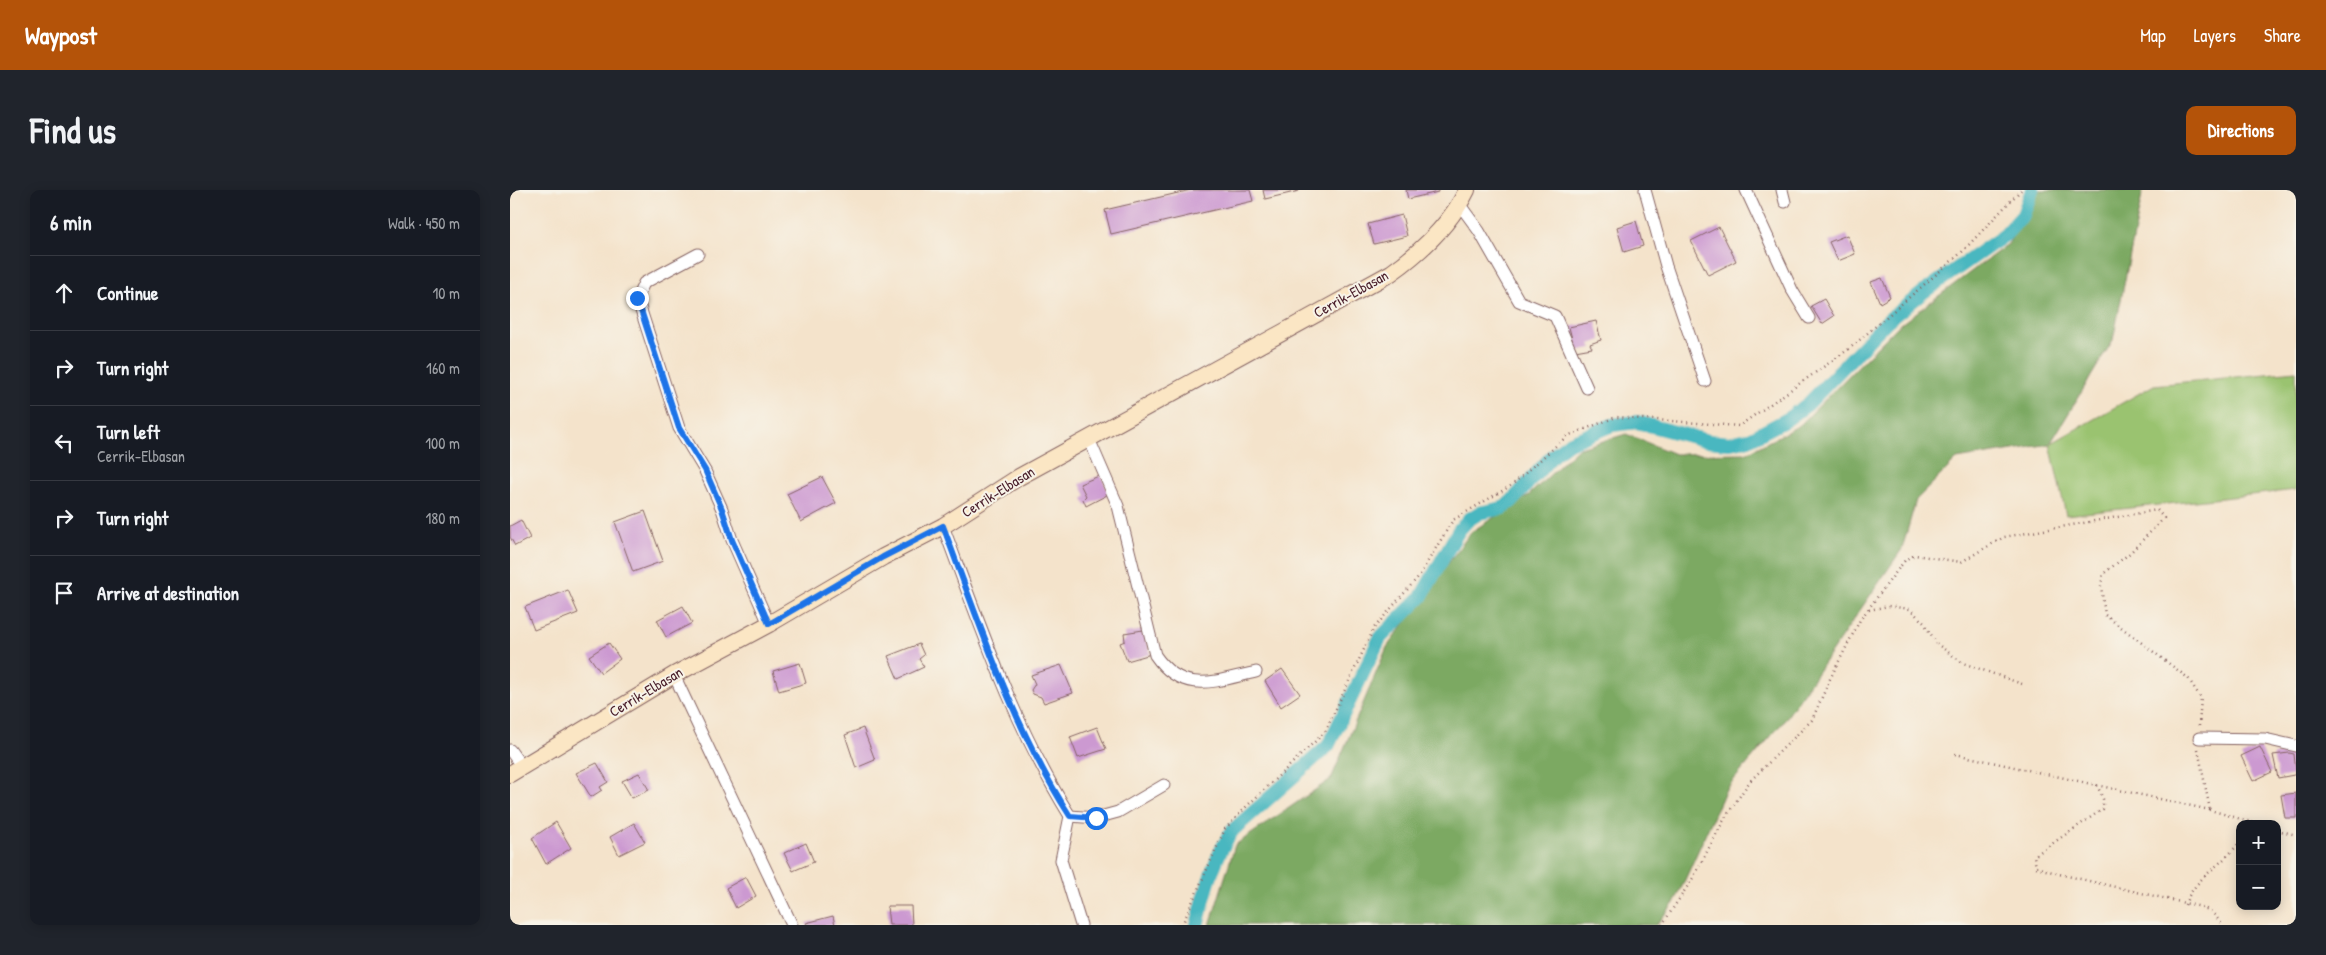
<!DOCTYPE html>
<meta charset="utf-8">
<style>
:root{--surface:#171b24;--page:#20242c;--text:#f1f3f6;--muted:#9ea1a6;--line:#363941;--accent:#b45309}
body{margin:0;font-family:"Patrick Hand",sans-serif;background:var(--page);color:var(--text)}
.controls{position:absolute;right:15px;bottom:15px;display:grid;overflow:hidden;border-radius:10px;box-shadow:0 2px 12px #0003}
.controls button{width:45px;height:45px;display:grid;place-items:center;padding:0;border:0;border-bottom:1px solid var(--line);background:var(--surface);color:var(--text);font:25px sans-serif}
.stop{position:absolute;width:15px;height:15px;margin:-11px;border:4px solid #1a73e8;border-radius:50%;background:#fff}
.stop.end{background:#1a73e8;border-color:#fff;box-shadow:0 1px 5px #0008}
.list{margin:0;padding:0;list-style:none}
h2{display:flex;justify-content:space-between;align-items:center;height:65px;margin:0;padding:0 20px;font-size:21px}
h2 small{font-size:16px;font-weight:400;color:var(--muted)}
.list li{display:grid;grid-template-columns:32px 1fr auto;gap:15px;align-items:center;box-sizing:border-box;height:75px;padding:0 20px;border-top:1px solid var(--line)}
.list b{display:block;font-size:19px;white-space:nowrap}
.list p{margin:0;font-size:16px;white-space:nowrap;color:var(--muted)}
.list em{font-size:16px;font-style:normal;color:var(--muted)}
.icon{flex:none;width:28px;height:28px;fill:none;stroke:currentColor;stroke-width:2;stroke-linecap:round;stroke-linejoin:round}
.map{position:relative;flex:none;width:1786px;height:735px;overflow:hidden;border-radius:10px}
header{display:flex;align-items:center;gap:30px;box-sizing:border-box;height:70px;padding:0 25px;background:var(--accent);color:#fff}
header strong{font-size:24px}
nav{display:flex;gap:28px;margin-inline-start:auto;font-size:18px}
.intro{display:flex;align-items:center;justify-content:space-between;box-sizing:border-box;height:120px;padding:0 30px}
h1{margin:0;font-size:35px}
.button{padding:12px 22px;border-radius:10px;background:var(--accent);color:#fff;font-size:18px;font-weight:700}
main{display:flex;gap:30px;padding:0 30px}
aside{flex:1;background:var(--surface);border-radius:10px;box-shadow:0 2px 12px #0003}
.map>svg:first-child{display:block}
</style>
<header>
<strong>Waypost</strong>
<nav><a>Map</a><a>Layers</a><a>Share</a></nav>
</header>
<div class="intro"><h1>Find us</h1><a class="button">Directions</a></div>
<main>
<aside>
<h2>6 min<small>Walk · 450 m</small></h2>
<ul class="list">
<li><svg class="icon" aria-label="ahead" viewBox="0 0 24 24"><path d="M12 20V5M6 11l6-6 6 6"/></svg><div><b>Continue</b></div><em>10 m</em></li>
<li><svg class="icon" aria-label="right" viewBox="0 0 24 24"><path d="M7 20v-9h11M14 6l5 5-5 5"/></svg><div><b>Turn right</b></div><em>160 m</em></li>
<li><svg class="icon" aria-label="left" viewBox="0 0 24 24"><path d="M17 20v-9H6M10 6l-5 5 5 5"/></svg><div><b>Turn left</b><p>Cerrik-Elbasan</p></div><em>100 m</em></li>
<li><svg class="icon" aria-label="right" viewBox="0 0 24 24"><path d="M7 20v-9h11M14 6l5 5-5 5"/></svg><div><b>Turn right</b></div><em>180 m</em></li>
<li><svg class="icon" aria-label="arrive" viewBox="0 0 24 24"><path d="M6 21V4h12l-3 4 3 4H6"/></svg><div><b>Arrive at destination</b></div></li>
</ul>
</aside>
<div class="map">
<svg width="1786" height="735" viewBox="0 0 1786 735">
<rect width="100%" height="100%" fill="#f7f3e8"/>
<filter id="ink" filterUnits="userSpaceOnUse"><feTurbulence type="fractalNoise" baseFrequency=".02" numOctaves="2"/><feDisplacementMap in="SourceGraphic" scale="10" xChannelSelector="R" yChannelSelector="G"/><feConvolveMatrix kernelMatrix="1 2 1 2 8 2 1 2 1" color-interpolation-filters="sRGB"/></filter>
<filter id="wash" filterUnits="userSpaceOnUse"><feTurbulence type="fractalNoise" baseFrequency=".0096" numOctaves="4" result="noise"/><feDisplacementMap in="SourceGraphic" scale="20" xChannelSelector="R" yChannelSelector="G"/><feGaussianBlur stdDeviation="1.12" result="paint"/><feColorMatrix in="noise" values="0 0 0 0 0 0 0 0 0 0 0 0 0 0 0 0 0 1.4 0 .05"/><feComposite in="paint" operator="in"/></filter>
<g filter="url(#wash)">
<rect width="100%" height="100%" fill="#f4e3cb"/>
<polygon fill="#9ac370" stroke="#72714e" points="1786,181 1786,300 1556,325 1540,254 1644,195"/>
<polygon fill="#7ba962" stroke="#626446" points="1529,0 1633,0 1603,150 1540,254 1447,269 1406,310 1392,359 1274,531 1216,599 1165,712 1146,735 700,735 725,655 821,589 877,457 961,342 1019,305 1067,259 1116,244 1165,264 1237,263 1290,235 1387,137 1498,54"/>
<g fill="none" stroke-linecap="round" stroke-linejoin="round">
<path stroke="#48b7c0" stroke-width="14" d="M687,735C696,702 703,668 723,640L818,556L870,448L911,407L949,340L958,330L969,323L993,318L1002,311L1043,265L1059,253L1102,235L1127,232L1198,251L1219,253L1240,249L1276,230L1298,214L1377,131L1415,101L1495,45L1513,25L1522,0"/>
</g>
<g id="blocks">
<g fill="#cc99d1">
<polygon points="681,0 740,0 743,11 601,44 595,20"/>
<polygon points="753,0 789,0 789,1 755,9"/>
<polygon points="896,0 928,0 928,2 898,9"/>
<polygon points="892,25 897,46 864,54 858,34"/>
<polygon points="1126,31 1133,56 1114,62 1107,37"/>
<polygon points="1209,37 1226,71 1198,85 1181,51"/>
<polygon points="1337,45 1345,64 1328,71 1319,52"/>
<polygon points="1372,88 1380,107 1370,113 1361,92"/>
<polygon points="1314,109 1324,126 1312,134 1301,116"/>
<polygon points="1086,131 1091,150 1080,154 1082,158 1065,161 1059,137"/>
<polygon points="591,285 599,304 576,316 573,309 576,306 570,294"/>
<polygon points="312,287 326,313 291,332 277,304"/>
<polygon points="135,321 153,371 123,382 105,332"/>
<polygon points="11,330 20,348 5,356 0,347 0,336"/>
<polygon points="58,400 68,423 24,440 15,417"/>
<polygon points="173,416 182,433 156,447 147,430"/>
<polygon points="633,440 641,464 617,471 610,453 615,451 614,443"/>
<polygon points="99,453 110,469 91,483 79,466"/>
<polygon points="409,454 414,465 409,469 414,477 388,489 378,466"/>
<polygon points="290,473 296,493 269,501 263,481"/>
<polygon points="551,475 563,503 534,513 531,507 523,504 521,500 525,494 521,485"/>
<polygon points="772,479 790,504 771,517 755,491"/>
<polygon points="587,537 596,559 568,568 560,547"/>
<polygon points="353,538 365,570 346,578 335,545"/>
<polygon points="1750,557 1762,582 1743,591 1731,566"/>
<polygon points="1779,563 1784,564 1786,582 1784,585 1768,588 1763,565"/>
<polygon points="87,573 98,592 90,597 92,600 81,607 66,583"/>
<polygon points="129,583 139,600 122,608 112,591"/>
<polygon points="1786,603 1786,628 1775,628 1771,605"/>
<polygon points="46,632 61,658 36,674 22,648"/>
<polygon points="124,633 135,652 109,665 100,647"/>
<polygon points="296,653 304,672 283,681 274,663"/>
<polygon points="236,687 246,706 226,718 216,698"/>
<polygon points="377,716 401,716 402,735 379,735"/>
<polygon points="323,726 325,735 297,735 296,733"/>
</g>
</g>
</g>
<g filter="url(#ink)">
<use href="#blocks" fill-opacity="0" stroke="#866463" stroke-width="1"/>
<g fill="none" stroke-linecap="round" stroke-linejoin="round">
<g stroke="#866463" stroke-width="13">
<g id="street">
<polyline points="1135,0 1156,76 1195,191"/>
<polyline points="1236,0 1282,100 1299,128"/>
<polyline points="1272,0 1275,12"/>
<polyline points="950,15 969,41 1009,111 1045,126 1077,198"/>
<polyline points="188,64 134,93 127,108 169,238 195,281 212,319 222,350 259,434"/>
<path d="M579,249L608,316L645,465C673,506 705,491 746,482"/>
<path d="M433,336C470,435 504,536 560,626L551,670L571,735"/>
<polyline points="164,485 282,735"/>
<polyline points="1689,548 1755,549 1786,556"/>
<polyline points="0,560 12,577"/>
<polyline points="560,626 586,628 608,622 654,595"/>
</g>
</g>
<g stroke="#866463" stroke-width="18">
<path id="secondary" d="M0,584L164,485L259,434L373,367L433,336L509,287L881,83C912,61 940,35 957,0"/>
</g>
<g stroke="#866463" stroke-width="2.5" stroke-dasharray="1 4" stroke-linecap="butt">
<polyline points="1359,420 1378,416 1400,419 1414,433 1427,454 1453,473 1512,494"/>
<polyline points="1688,559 1700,620"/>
<polyline points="1445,564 1700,620 1748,634"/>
<polyline points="1587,595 1593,609 1593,619 1524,666 1526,677 1549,684 1692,717 1702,722 1713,735"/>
<polyline points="1767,640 1786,645"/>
<path d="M1675,715C1684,687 1714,675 1730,651"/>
<polyline points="672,735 715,639 737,616 815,542 864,438 909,386 943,330 1002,295 1057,246 1106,227 1229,236 1339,159 1451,63 1511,0"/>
<polyline points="1152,735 1183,688 1215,628 1240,591 1302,530 1320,489 1350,430 1396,369 1405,365 1451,372 1494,347 1647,320 1654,328 1620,363 1593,384 1591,396 1595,425 1678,488 1691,508 1689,536"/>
</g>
<use href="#street" stroke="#fff" stroke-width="11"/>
<use href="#secondary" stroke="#fbe6c4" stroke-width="16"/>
</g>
</g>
<g fill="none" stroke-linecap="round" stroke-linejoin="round" filter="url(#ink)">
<path stroke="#1a73e8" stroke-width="6" d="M127,108L169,238L195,280L212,319L222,350L259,434L373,367L433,336C470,435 503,537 560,626L586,628"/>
</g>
<g text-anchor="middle" stroke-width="4" stroke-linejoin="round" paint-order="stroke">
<g font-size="15" fill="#4a1f2b" stroke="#f7f3e8">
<text transform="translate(841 104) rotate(-29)" y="5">Cerrik-Elbasan</text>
<text transform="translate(488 302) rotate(-32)" y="5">Cerrik-Elbasan</text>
<text transform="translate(136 502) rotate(-31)" y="5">Cerrik-Elbasan</text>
</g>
</g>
</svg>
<div class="controls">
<button>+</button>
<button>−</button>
</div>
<div class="stop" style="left:586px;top:628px"></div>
<div class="stop end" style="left:127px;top:108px"></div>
</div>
</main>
